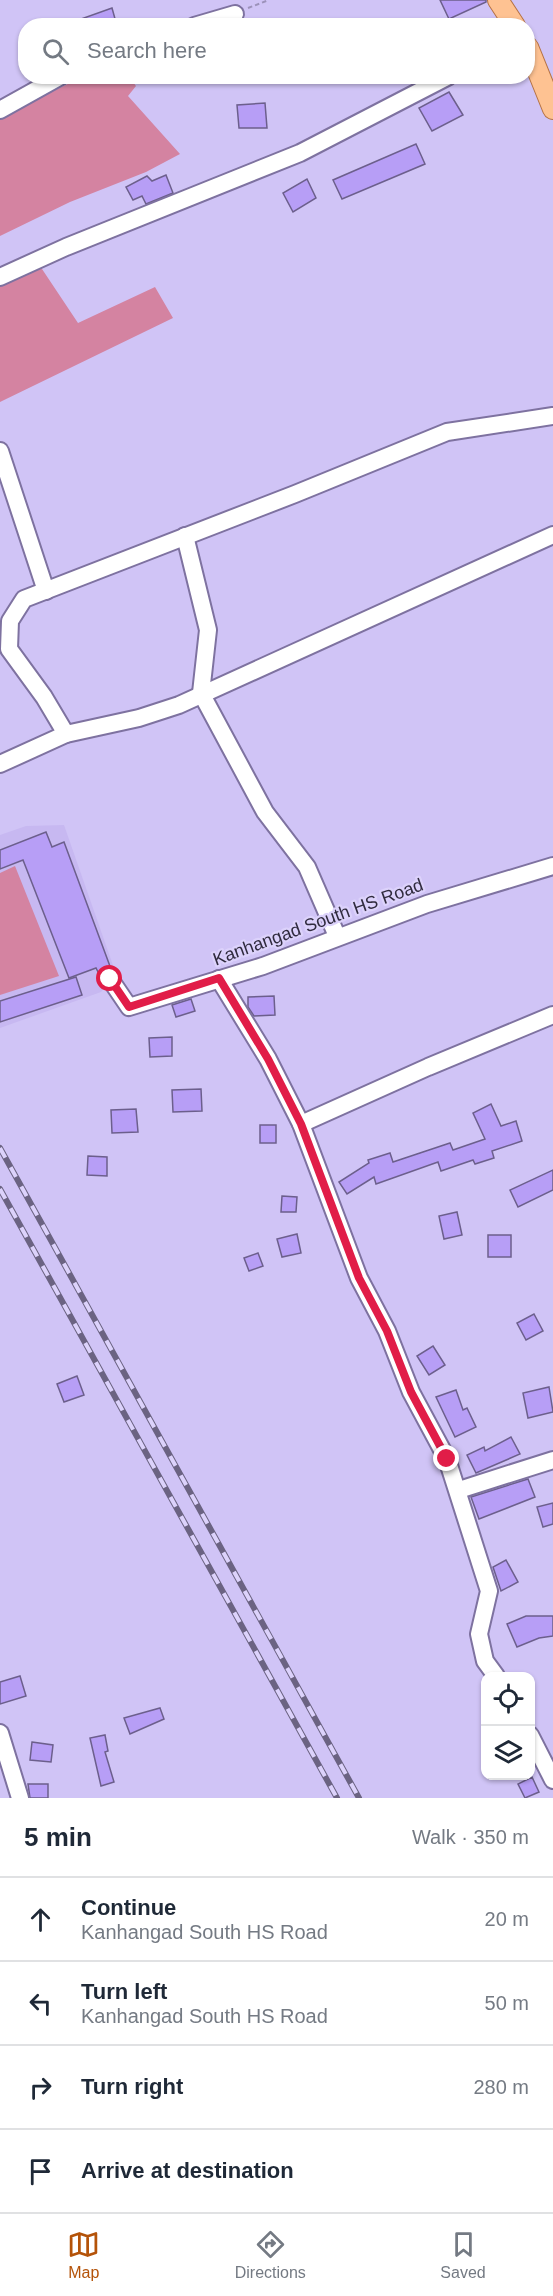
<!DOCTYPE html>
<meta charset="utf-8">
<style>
:root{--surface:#fff;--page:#f2f2f3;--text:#1f2937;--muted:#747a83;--line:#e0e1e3;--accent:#b45309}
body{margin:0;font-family:Arial,sans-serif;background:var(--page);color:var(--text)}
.controls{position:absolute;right:18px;bottom:18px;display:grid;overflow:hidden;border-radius:12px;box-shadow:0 2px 4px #0004}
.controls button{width:54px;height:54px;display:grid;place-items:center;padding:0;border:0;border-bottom:2px solid var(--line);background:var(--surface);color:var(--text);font:30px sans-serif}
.stop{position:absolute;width:18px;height:18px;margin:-14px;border:4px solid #e11d48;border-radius:50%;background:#fff}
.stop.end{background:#e11d48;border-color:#fff;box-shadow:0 2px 6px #0008}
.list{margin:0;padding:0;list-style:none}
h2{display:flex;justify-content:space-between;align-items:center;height:78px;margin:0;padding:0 24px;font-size:26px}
h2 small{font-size:20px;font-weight:400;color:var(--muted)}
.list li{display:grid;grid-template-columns:39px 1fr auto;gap:18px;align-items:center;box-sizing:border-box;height:84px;padding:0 24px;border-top:2px solid var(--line)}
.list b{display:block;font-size:22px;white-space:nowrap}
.list p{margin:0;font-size:20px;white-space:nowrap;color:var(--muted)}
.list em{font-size:20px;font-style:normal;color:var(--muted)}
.icon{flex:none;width:33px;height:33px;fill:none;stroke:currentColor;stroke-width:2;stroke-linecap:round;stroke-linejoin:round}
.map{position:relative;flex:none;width:553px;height:1798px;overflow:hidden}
.search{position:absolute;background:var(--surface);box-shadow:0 2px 4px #0004;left:18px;right:18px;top:18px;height:66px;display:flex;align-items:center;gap:15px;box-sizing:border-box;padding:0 21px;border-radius:24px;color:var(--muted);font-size:22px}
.sheet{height:414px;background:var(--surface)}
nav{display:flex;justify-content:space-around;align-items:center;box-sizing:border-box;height:84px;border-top:2px solid var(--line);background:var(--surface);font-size:16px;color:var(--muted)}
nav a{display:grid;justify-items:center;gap:3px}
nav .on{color:var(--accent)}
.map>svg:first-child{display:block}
</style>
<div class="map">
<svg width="553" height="1798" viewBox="0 0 553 1798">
<rect width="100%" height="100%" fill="#d0c4f6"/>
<polygon fill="#c7b8f1" points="64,825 116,974 101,992 0,1028 0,835 26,826"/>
<g fill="#d483a1">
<polygon points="82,77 129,77 136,86 128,96 180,154 146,172 70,202 0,236 0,117"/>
<polygon points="40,266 78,323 155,287 173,318 0,402 0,283"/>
<polygon points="15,866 59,976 0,995 0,873"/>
</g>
<g fill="#b79ef6" stroke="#6c5f8c" stroke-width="1.5">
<polygon points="440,0 486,0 486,2 449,19"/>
<polygon points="112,8 117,26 67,26 67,24"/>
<polygon points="449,92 463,115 432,131 419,108"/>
<polygon points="265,103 267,128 239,128 237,105"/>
<polygon points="416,144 425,164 342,199 333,180"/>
<polygon points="166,175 173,193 146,204 142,196 133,200 126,187 147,176 152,181"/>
<polygon points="307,179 316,198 293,212 283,193"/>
<polygon points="46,832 52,847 64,842 111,969 105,970 100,976 96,968 69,978 23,860 0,869 0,850"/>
<polygon points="76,977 82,995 0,1022 0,1001"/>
<polygon points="274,996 275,1015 254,1016 248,1007 248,997"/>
<polygon points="191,999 195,1011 176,1017 172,1005"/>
<polygon points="172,1037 172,1056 150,1057 149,1038"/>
<polygon points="201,1089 202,1111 173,1112 172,1090"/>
<polygon points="491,1104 501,1126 516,1121 522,1141 492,1151 494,1158 475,1164 473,1160 441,1171 438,1162 376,1184 374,1177 347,1194 339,1182 369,1163 368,1160 390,1153 393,1162 450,1143 453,1150 485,1139 473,1113"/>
<polygon points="136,1109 138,1132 112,1133 111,1110"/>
<rect x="260" y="1125" width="16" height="18"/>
<polygon points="88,1156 107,1157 107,1176 87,1175"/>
<polygon points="553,1170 553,1190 518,1207 510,1190"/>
<polygon points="282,1196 297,1197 296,1212 281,1212"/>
<polygon points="457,1212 462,1235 444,1239 439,1216"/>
<polygon points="297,1234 301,1253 282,1257 277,1239"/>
<rect x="488" y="1235" width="23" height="22"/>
<polygon points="258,1253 263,1266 249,1271 244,1258"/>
<polygon points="534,1314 543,1331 526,1340 517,1323"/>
<polygon points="433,1346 445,1365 429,1375 417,1356"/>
<polygon points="77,1376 84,1395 64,1402 57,1384"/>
<polygon points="549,1387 553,1412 528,1418 523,1393"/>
<polygon points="456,1390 463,1410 467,1408 476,1427 455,1437 436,1397"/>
<polygon points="511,1437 520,1454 476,1473 467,1455 484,1447 485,1451"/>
<polygon points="528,1479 535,1497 479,1519 471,1497"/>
<polygon points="553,1503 553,1524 543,1527 537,1507"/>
<polygon points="506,1560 518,1582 501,1591 493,1567"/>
<polygon points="526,1616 553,1616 553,1636 539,1638 517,1647 507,1624"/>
<polygon points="20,1676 26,1696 0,1704 0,1682"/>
<polygon points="160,1708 164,1719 130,1734 124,1718"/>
<polygon points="105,1735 108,1751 105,1752 114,1782 101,1786 90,1738"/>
<polygon points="32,1742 53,1745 51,1762 30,1760"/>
<polygon points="532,1777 539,1792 525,1798 518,1784"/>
<polygon points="28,1784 48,1784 48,1798 30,1798"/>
</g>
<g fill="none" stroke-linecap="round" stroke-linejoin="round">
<g stroke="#7e72a0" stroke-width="20">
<g id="minor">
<polyline points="194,26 235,14"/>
<polyline points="0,110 61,76"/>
<polyline points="0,277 66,247 300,153 449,76"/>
<polyline points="0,451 46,591"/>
<polyline points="185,536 208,630 201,693 265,812 307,867 337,936"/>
<polyline points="66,734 139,718 179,705 553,535"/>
<polyline points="0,764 66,734 44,697 9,649 10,621 24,599 295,494 447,432 553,416"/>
<polyline points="110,979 129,1007 263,966 427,904 553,866"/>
<polyline points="219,979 268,1059 301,1124 359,1278 387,1331 411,1392 447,1459 489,1591 479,1634 485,1661 496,1676"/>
<polyline points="301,1124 428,1067 553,1015"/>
<polyline points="459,1490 553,1460"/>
<polyline points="0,1733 20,1798"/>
<polyline points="530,1735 553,1780"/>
</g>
</g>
<g stroke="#b57245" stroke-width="22">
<g id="major">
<polyline points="498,0 515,26"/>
<polyline points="528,47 553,109"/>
</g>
</g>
<polyline stroke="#9c92ba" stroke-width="2" stroke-dasharray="4.5 3" stroke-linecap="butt" points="248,8 269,0"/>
<use href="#minor" stroke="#fff" stroke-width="16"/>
<use href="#major" stroke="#fec292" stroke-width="20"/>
<g stroke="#6b6382" stroke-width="6">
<g id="rail">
<polyline points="0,1148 359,1798"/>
<polyline points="0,1189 337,1798"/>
</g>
</g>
<use href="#rail" stroke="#dcd2fb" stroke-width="4" stroke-dasharray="11" stroke-linecap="butt"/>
</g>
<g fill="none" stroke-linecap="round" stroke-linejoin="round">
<polyline stroke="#e11d48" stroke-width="8" points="110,979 129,1007 219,978 268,1059 301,1124 359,1278 387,1331 411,1392 447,1459"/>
</g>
<g text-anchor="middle" stroke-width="4.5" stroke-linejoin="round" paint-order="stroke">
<g font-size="18" fill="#302b3e" stroke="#dcd2fb">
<text transform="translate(318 922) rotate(-20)" y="6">Kanhangad South HS Road</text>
</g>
</g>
</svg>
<div class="controls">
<button><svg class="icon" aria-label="locate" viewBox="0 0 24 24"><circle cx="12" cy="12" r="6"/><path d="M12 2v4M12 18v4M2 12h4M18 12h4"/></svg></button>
<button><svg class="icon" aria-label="layers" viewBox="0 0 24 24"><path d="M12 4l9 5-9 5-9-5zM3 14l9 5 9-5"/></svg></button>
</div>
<div class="stop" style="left:110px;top:979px"></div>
<div class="stop end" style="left:447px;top:1459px"></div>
<div class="search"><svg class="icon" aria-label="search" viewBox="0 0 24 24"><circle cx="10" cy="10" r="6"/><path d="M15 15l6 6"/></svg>Search here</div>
</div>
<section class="sheet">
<h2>5 min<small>Walk · 350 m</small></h2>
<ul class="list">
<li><svg class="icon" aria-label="ahead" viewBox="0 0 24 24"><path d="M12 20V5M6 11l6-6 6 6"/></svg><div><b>Continue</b><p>Kanhangad South HS Road</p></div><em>20 m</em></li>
<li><svg class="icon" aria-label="left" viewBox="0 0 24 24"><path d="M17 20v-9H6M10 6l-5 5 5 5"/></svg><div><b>Turn left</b><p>Kanhangad South HS Road</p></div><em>50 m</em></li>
<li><svg class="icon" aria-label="right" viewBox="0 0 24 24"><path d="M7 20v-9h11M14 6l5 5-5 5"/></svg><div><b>Turn right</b></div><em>280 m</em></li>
<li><svg class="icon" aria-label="arrive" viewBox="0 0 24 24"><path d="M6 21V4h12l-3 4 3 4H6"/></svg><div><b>Arrive at destination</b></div></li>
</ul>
</section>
<nav>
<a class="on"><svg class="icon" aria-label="map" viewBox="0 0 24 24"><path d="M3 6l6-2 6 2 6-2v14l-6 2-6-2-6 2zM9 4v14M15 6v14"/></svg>Map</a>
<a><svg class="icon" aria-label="directions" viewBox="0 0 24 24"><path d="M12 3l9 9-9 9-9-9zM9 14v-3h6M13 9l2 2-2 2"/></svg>Directions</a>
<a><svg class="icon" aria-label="saved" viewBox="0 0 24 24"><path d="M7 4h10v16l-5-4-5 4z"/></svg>Saved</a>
</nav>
